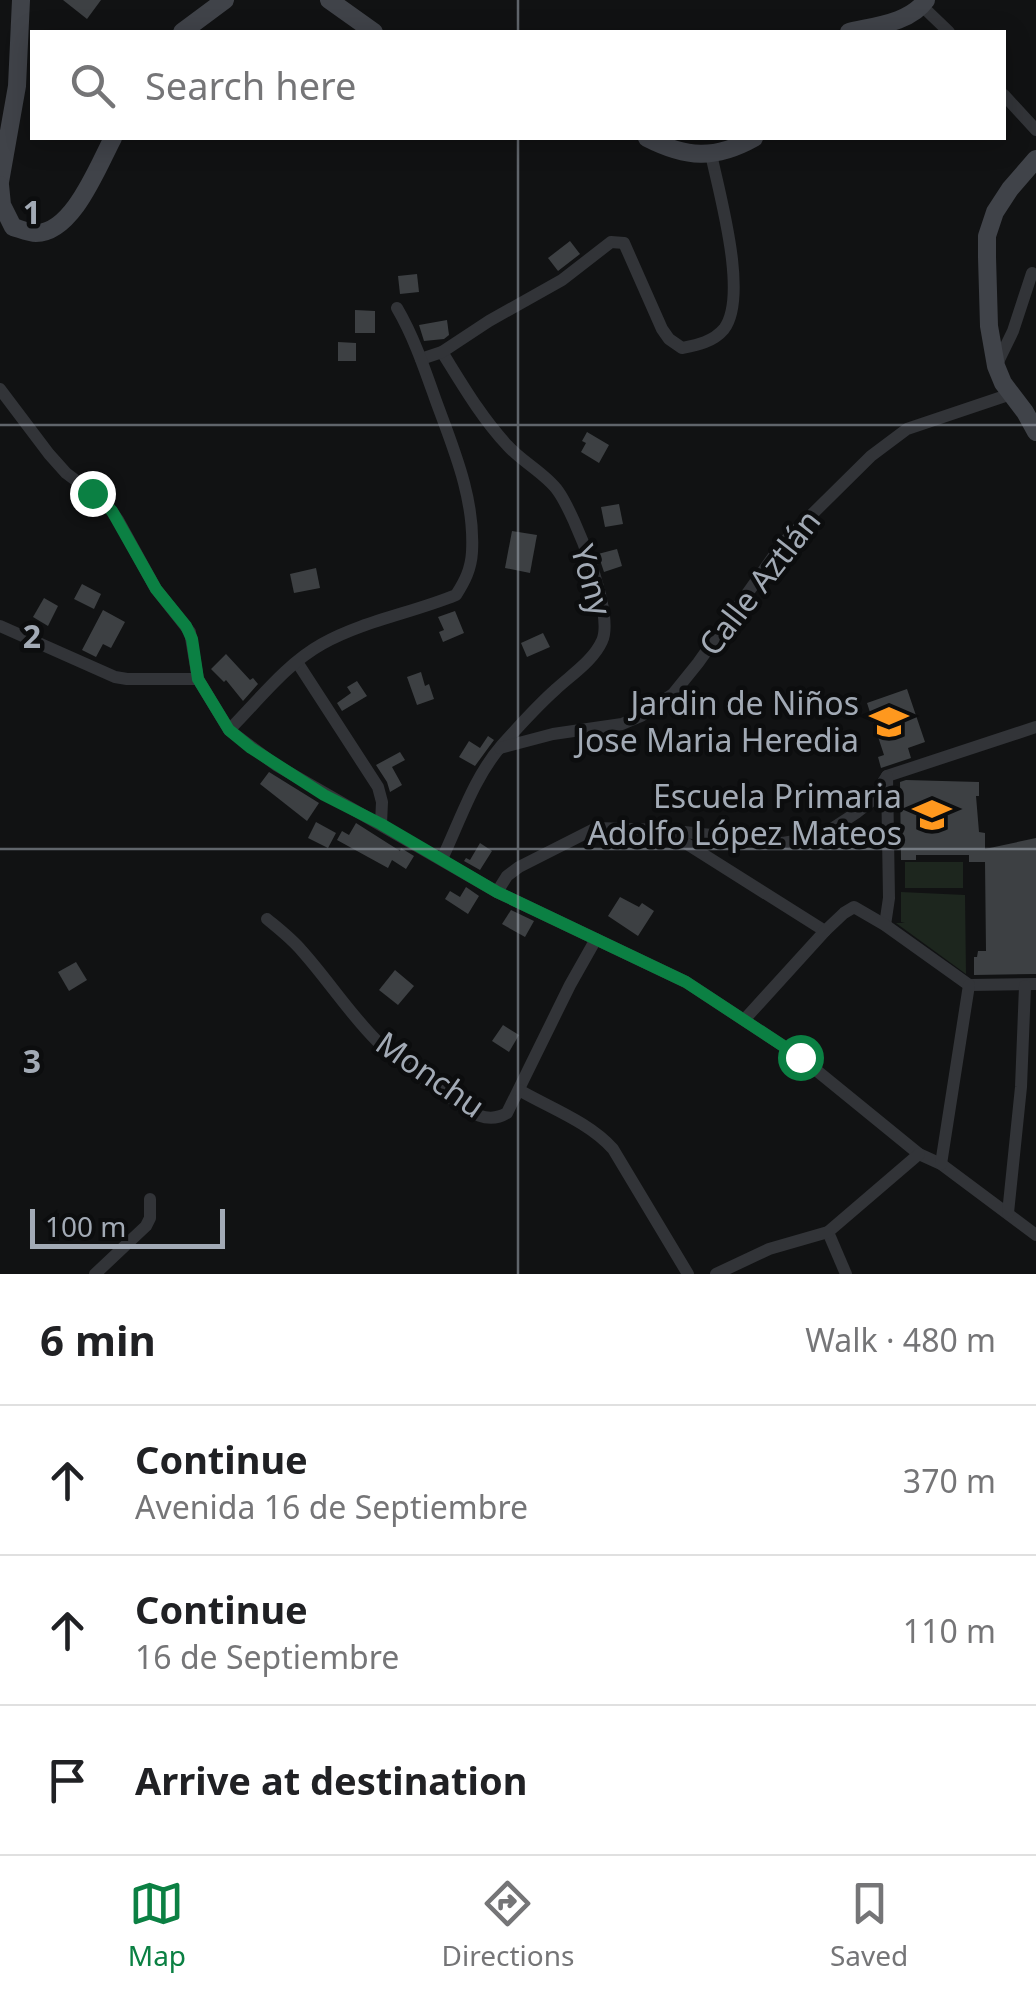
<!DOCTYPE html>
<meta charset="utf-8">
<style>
:root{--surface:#fff;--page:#f2f2f2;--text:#202124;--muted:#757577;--line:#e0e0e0;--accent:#0b8043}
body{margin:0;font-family:"Noto Sans",sans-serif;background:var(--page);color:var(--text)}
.scale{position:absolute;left:30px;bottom:25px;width:195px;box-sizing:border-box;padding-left:10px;border:5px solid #a2aab5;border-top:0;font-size:28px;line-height:35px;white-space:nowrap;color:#a2aab5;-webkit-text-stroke:8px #0c0d0e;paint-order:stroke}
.stop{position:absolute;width:30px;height:30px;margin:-22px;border:8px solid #0b8043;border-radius:50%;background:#fff}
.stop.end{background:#0b8043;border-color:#fff;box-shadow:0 2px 10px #0008}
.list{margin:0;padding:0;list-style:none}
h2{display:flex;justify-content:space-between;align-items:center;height:130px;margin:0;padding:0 40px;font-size:42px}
h2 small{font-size:32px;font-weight:400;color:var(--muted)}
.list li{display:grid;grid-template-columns:65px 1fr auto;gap:30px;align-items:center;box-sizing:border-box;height:150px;padding:0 40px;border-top:2px solid var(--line)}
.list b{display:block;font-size:38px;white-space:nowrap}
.list p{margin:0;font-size:32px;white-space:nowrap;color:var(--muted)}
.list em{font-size:32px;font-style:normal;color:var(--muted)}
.icon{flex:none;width:55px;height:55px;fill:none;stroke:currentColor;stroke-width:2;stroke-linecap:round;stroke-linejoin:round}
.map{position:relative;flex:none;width:1036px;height:1274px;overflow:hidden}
.search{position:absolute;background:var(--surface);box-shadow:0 5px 25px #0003;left:30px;right:30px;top:30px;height:110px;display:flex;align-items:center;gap:25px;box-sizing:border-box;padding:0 35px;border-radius:0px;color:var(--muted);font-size:38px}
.sheet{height:580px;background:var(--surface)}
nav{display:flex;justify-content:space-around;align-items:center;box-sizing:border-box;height:140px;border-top:2px solid var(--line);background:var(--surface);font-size:28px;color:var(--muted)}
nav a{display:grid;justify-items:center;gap:5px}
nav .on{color:var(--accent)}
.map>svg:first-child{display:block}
</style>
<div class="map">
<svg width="1036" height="1274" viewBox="0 0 1036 1274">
<rect width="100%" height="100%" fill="#111213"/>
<g fill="#1d261e">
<rect x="905" y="862" width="58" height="26"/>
<polygon points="901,892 965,895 966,974 896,923 905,923 901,922"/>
</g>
<g fill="#3d4043">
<polygon points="63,0 101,0 87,19"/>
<polygon points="570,241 580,254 558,271 548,258"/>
<polygon points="417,274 419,292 400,294 398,276"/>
<polygon points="355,310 375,311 375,333 355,333"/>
<polygon points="447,320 449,335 444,339 424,341 419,325"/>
<polygon points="338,342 356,343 356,361 338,361"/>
<polygon points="587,432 609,445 599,463 581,452 586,443 582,441"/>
<polygon points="619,504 623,524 605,527 601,507"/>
<polygon points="512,531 537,535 530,573 505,568"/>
<polygon points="617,549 622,566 604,572 598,554"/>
<polygon points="316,568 320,588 294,593 290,574"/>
<polygon points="82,584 101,594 94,609 74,599"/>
<polygon points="44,598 58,606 48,626 33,617"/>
<polygon points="103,610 125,622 111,648 103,644 96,657 82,650"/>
<polygon points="455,611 464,633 443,642 439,632 444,630 438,617"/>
<polygon points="543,633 550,647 527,657 521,643"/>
<polygon points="226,654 250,680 253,678 258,684 243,701 226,680 224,682 211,669"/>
<polygon points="421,672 425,686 429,684 434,699 417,705 407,677"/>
<polygon points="357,681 367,696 342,711 337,703 351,693 347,687"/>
<polygon points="907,689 925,742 908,748 911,758 881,768 878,757 884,755 867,703"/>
<polygon points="488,736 494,740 475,766 459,757 469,741 480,748"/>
<polygon points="400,752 405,760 392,767 402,785 390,792 387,782 376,765"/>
<polygon points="269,772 319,803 307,821 260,784"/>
<polygon points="906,780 979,782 979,796 976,796 979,832 985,833 985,849 1036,838 1036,974 974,975 974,957 977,957 978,951 986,951 985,862 969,862 969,855 916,855 916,860 901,860 900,782"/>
<polygon points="316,822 336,833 328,848 308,838"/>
<polygon points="356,823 400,851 401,848 414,856 406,869 392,860 388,868 337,840 342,831 349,835"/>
<polygon points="480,843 492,851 480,870 464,861 466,858 470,860"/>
<polygon points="466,887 479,896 468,914 445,899 450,891 460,897"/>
<polygon points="620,897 639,907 642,903 654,911 638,936 608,916"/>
<polygon points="511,910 534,921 525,937 502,924"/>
<polygon points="76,962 87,980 69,991 58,972"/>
<polygon points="395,970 414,986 398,1005 379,990"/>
<polygon points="503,1025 519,1035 509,1052 492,1041"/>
</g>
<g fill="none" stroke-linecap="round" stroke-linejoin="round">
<g stroke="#323438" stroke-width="12">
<polyline points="922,6 949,32"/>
<polyline points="1004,95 1036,130"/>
<path d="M442,352C462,384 481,417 507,445C522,462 546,474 558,491C575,515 615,614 602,641C593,661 571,675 555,690C536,707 519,726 502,745C474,777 460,821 442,859"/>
<path d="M421,359L442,352L489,321L562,280L611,242L624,243L662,329L669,339L682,348C697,345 713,342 724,329C749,296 719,193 711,154"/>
<polyline points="996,366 1013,331 1032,273"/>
<polyline points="0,389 49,454 66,473 106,503 118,520 156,589 190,632 198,679"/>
<polyline points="0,626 115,677 127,679 198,679 229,730 276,765 497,892 686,982 800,1057 919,1154 941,1164 1036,1235"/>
<polyline points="297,662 378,787 382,802 381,824"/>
<path d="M229,730C258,701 286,664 322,644C363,621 412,613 456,595C465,581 471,569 472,552C475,499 454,450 436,401C425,370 414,337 397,308"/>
<polyline points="500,748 553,734 622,724 641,716 673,694 698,663 783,543 871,456 907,429 1011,394"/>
<polyline points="668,832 825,931"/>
<polyline points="497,892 507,876 519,867 596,828 666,830 783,843 806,839 830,830 856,813 870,802 887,776 1036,727"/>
<path d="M267,919C279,929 292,939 302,951C328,980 349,1013 377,1041C397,1061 422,1077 445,1094C464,1107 484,1127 507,1113L570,985L596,939"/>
<polyline points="885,925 889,898 887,776"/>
<polyline points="969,985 1036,984"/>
<polyline points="744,1020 825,931 844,913 854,907 885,925 969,985"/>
<path d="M519,1090C550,1108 589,1122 613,1149L688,1274"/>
<polyline points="941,1164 969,985"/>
<polyline points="1008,1213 1021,1087 1025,986"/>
<polyline points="828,1232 846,1274"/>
<polyline points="95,1274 146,1226 150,1218 150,1199"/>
<polyline points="716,1274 769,1249 828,1232 919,1154"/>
</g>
<g stroke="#404349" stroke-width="18">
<polyline points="329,0 374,32"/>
<polyline points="182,32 225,0"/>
<path d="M849,32C874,26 910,23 926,0"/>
<path d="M647,138C686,158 715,160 754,138"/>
<polyline points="1036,159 1010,189 995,212 987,236 987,257 989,326 996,366 1003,383 1025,412 1036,432"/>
<polyline points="0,182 17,86 21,0"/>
<path d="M0,185L2,205L13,227C20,229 29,233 36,233C73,233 98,166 113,138"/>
</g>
</g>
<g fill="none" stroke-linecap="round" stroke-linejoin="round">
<polyline stroke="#0b8043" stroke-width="12" points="92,493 112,511 156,589 186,626 192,639 198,679 229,730 251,748 324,795 381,824 497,892 686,982 800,1057"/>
</g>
<path fill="none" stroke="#a2aab5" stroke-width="2.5" stroke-opacity="0.55" d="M518,0V32M518,138V1274M0,425H1036M0,849H1036"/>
<defs>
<g id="school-bare" transform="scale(3)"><path d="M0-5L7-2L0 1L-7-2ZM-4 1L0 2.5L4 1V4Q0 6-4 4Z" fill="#ff981e" stroke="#0c0d0e" stroke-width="2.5" paint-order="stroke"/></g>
</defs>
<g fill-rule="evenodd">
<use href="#school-bare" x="889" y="722"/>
<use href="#school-bare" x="932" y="815"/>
</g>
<g text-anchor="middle" stroke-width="9" stroke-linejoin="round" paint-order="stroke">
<g font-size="32" fill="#a2aab5" stroke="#0c0d0e">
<text transform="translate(591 580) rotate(74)" y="11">Yony</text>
<text transform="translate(760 583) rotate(-52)" y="11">Calle Aztlán</text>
<text transform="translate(430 1075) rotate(35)" y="11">Monchu</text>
</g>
<g font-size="32" fill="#a2aab5" stroke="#0c0d0e" text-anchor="end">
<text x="859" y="715">Jardin de Niños<tspan x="859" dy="37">Jose Maria Heredia</tspan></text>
<text x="902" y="808">Escuela Primaria<tspan x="902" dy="37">Adolfo López Mateos</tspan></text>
</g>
</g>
<g font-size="32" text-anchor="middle" font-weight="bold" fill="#a2aab5" stroke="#0c0d0e" stroke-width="9" stroke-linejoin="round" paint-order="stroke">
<text x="32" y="224">1</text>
<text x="32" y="648">2</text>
<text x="32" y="1073">3</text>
</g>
</svg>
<div class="scale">100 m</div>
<div class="stop" style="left:800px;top:1057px"></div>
<div class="stop end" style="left:92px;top:493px"></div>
<div class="search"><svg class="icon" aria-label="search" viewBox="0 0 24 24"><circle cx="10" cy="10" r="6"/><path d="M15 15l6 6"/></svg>Search here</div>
</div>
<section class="sheet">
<h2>6 min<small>Walk · 480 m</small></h2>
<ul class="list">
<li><svg class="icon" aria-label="ahead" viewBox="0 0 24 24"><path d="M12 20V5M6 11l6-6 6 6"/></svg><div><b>Continue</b><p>Avenida 16 de Septiembre</p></div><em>370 m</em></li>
<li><svg class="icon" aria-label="ahead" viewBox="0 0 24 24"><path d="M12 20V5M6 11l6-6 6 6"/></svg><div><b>Continue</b><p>16 de Septiembre</p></div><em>110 m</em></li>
<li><svg class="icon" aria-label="arrive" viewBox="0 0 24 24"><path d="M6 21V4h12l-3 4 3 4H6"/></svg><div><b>Arrive at destination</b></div></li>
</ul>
</section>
<nav>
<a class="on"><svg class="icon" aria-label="map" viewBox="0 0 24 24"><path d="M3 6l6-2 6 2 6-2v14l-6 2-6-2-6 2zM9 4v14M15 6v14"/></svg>Map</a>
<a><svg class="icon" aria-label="directions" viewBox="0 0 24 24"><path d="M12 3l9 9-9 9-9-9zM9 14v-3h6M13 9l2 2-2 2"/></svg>Directions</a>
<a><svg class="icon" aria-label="saved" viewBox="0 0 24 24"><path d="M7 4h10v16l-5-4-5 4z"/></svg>Saved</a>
</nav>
